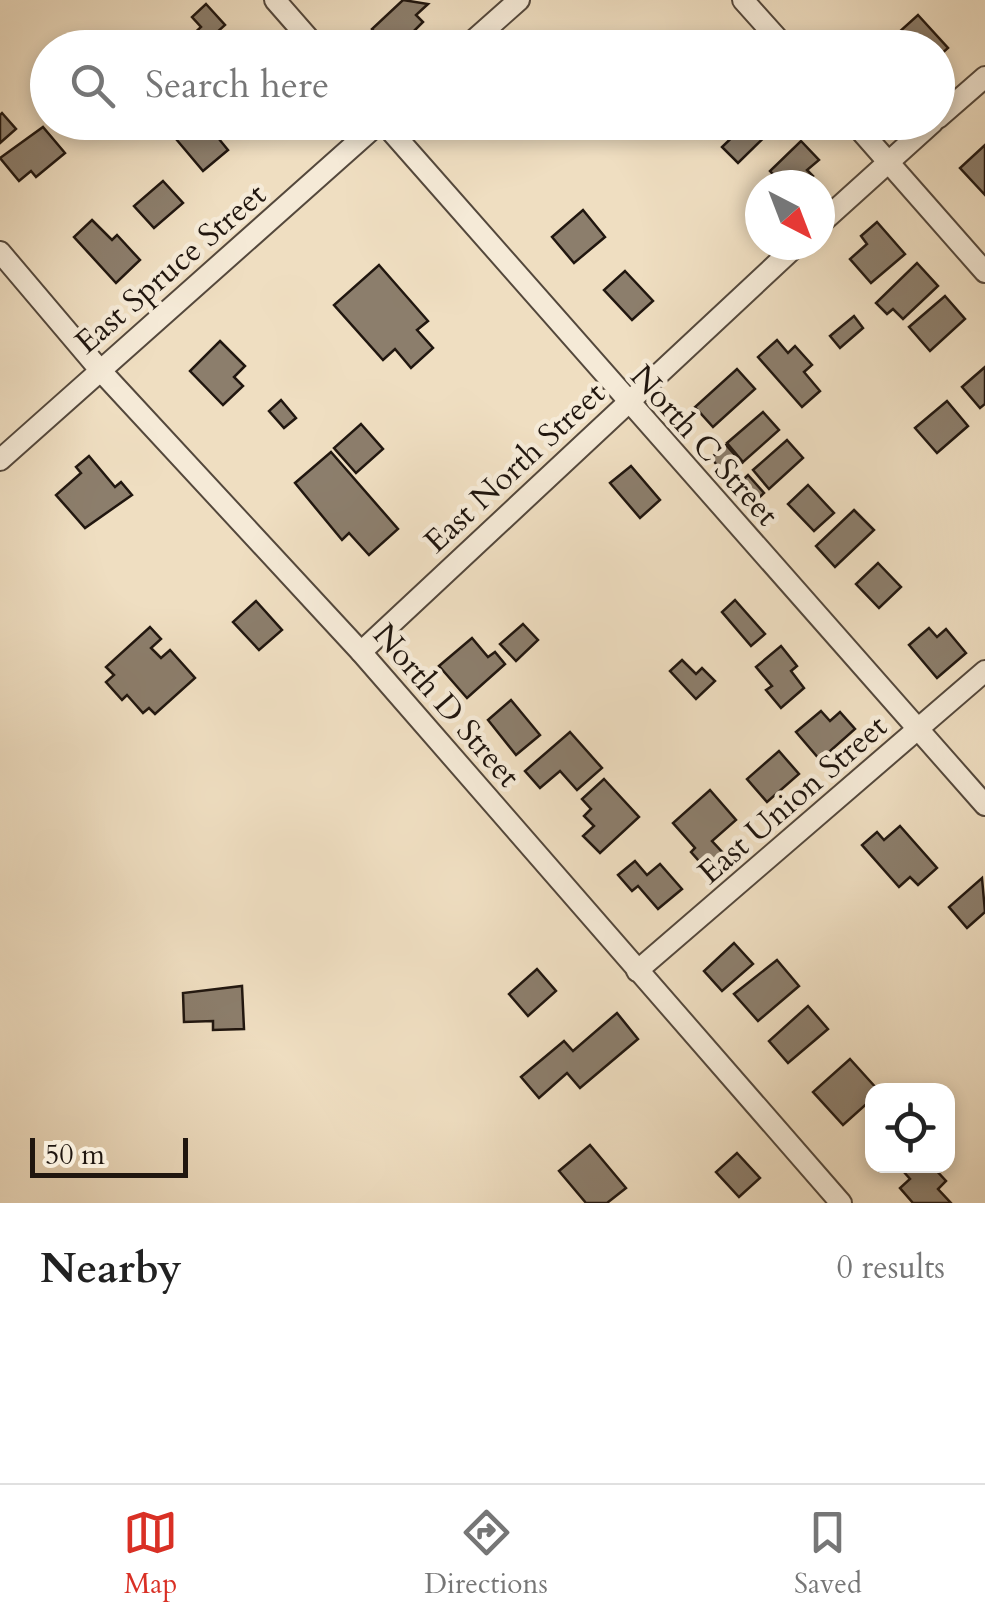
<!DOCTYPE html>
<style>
:root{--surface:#fff;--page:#f2f2f2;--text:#222;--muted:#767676;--line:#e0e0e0;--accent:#d93025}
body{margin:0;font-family:Cardo,serif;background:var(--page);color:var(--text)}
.controls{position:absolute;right:30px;bottom:30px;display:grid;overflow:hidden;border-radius:20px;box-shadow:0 5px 15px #0003}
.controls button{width:90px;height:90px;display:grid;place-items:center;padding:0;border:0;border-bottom:2px solid var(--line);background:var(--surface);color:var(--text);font:50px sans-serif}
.compass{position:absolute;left:745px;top:170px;width:90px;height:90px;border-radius:50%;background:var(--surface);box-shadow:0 5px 15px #0003;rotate:138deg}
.scale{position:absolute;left:30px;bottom:25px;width:158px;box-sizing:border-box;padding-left:10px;border:5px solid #20160f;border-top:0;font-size:28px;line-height:35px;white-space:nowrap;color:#20160f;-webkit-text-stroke:8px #f5ead7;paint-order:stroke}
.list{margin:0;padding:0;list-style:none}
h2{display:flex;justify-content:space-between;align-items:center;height:130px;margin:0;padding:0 40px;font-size:42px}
h2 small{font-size:32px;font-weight:400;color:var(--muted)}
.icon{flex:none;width:55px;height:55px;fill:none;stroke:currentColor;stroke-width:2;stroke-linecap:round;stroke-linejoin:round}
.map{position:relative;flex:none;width:985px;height:1203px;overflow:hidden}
.search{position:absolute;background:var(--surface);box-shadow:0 5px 15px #0003;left:30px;right:30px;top:30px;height:110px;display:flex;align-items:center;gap:25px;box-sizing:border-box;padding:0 35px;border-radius:55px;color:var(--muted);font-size:38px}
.sheet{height:280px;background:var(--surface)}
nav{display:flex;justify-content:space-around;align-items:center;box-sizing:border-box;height:140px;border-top:2px solid var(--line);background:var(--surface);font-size:28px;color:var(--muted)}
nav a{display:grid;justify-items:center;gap:5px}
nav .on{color:var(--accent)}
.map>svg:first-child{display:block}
</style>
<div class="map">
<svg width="985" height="1203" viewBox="0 0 985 1203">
<rect width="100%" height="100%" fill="#efdec1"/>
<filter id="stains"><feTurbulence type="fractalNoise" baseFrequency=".002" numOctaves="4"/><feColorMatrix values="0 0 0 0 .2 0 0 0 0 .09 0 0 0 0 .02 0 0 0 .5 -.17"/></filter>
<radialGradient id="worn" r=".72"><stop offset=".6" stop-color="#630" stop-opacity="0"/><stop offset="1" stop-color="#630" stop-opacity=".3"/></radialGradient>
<g fill="#8c7e6c" stroke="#20160f" stroke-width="2.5">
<polygon points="403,0 428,4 416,15 423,22 397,48 390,48 372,29"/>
<polygon points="206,4 225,25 216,33 229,48 195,48 187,40 201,27 192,17"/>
<polygon points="918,15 948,48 938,57 938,48 911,48 898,33"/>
<polygon points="2,113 16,129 0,143 0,115"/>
<polygon points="196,122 205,122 228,150 203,171 176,139"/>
<polygon points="748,122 780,122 738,163 722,147"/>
<polygon points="43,127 65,153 36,177 31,171 19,181 0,158"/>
<polygon points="801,141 819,160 807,170 813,176 804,185 783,185 770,171"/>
<polygon points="985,145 985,195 960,168"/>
<polygon points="163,181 183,203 154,228 134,206"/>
<polygon points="583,210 605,237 574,263 552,237"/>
<polygon points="92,220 112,240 117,235 140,260 116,283 74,237"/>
<polygon points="877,222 905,254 871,283 850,259 867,244 861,236"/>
<polygon points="917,263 938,286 903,319 893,309 887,314 876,303"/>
<polygon points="379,265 428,321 417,330 433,348 411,368 395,349 383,360 334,305"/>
<polygon points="625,271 653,301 632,320 604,290"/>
<polygon points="945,296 965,319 930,351 909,327"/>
<polygon points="854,316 863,328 840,348 830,336"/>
<polygon points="777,340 788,353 795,346 812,365 804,372 820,391 802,407 758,357"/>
<polygon points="220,341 245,366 234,377 243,386 223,405 190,371"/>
<polygon points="985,367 985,404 980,408 962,387"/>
<polygon points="737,369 755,389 713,427 695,407"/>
<polygon points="281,400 296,418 284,428 269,411"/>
<polygon points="947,401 968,426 937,453 915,428"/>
<polygon points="763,412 779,430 743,462 727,443"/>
<polygon points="361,424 383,449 356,473 334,448"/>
<polygon points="787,440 803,458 769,489 753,470"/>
<polygon points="726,445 742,463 727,477 711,458"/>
<polygon points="331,452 398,529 369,555 349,533 342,540 295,483"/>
<polygon points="89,456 115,487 121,482 132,495 85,528 56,495 81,473 76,467"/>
<polygon points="631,466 660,500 640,518 610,483"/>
<polygon points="748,475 764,493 750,506 734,488"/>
<polygon points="808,485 834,513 814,531 788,504"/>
<polygon points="854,510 874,530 835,567 816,546"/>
<polygon points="878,563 901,587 879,608 856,584"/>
<polygon points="735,600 765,634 751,646 722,612"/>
<polygon points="256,601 282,630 259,650 233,622"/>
<polygon points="523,624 538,640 516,661 500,644"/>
<polygon points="150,627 161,639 151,648 161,658 170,650 195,678 155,714 149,708 143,713 127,695 122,700 106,682 114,675 106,667"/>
<polygon points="929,628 937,637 946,629 966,653 937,678 909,645"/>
<polygon points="472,638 488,657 495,652 505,664 467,698 439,666"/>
<polygon points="781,646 797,666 791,671 804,688 781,708 766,690 772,686 756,667"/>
<polygon points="682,660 696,674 702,668 715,681 696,699 670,671"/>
<polygon points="511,700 540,735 516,755 488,720"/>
<polygon points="821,711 830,721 840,712 855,729 820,760 796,732"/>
<polygon points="570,732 602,768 577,790 560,771 540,788 525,771"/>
<polygon points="779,751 799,774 767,802 747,779"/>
<polygon points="604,779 639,817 600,853 583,836 594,826 584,816 591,809 582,799"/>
<polygon points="710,790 736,820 712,841 724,854 706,869 691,852 695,848 673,823"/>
<polygon points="900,826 937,868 918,885 910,877 899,887 862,845 877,832 884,840"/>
<polygon points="635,861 647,875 660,864 682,889 658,909 638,886 632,891 618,875"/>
<polygon points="982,878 985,912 967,928 949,907"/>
<polygon points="734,943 753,964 722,991 704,971"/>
<polygon points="777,960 799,986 758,1021 734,994"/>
<polygon points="537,969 556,991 528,1016 509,994"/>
<polygon points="242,986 244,1029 213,1030 213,1021 184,1022 183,993"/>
<polygon points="808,1006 828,1029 788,1063 769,1041"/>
<polygon points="617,1013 638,1039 580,1088 567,1073 539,1098 521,1077 564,1041 573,1051"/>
<polygon points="850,1059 878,1090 872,1090 872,1099 843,1125 813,1092"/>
<polygon points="590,1145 626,1188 607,1203 586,1203 559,1171"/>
<polygon points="737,1153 760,1178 739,1197 716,1172"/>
<polygon points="909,1166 921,1169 932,1166 946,1181 938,1189 951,1203 913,1203 900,1188 910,1179 903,1171"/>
</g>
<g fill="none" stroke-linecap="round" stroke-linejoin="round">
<g stroke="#54483c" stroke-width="24">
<g id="minor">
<polyline points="275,0 317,48"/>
<polyline points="743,0 786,48"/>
<polyline points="465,48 519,0"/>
<polyline points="938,118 985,77"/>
<polyline points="383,122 985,805"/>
<polyline points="853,122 985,272"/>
<polyline points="820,224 933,122"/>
<polyline points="0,252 100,370 361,652 841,1203"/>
<polyline points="0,460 380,122"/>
<polyline points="361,652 797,245"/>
<polyline points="637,971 985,671"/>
</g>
</g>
<use href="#minor" stroke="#f5ead7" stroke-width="20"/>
</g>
<g text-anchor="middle" stroke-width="9" stroke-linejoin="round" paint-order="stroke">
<g font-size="32" fill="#20160f" stroke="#f5ead7">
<text transform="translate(170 268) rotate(-41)" y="11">East Spruce Street</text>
<text transform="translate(705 445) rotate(48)" y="11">North C Street</text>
<text transform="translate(514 467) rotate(-43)" y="11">East North Street</text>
<text transform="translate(447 705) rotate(49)" y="11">North D Street</text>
<text transform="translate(792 799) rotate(-41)" y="11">East Union Street</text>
</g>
</g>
<rect width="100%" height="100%" filter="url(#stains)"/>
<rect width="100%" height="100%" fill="url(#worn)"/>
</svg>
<div class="controls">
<button><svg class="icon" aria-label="locate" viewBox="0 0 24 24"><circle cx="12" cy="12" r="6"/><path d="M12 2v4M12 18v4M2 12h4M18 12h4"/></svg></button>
</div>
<svg class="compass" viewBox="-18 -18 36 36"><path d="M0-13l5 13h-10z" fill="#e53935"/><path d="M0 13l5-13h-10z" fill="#767676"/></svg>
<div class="scale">50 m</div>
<div class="search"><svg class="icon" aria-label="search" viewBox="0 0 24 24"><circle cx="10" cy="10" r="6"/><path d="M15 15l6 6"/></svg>Search here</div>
</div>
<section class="sheet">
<h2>Nearby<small>0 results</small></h2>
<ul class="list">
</ul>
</section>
<nav>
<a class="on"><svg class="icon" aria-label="map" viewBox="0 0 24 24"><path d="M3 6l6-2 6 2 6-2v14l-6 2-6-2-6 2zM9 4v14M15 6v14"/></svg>Map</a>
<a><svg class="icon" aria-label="directions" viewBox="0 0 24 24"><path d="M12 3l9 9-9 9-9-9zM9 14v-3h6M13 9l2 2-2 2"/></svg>Directions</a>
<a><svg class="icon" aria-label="saved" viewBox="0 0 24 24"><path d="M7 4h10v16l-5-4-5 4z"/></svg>Saved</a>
</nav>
